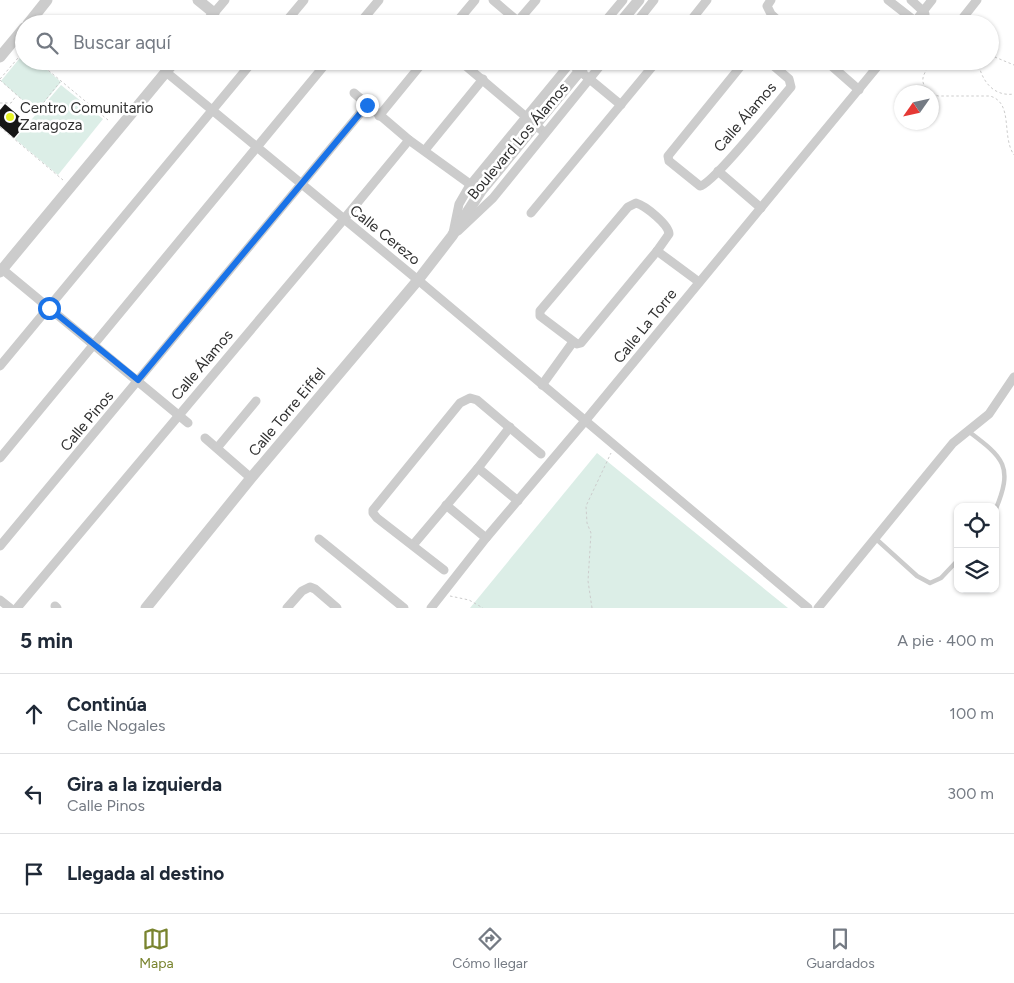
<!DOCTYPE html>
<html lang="es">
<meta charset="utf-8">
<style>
:root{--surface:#fff;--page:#f2f2f3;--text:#1f2937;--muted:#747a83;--line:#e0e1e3;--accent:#79842f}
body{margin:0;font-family:Figtree,sans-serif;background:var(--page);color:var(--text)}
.controls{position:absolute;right:15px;bottom:15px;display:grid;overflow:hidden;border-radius:10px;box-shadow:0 1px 4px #0004}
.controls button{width:45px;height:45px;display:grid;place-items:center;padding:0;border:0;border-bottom:1px solid var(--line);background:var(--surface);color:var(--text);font:25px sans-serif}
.compass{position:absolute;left:894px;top:85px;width:45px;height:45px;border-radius:50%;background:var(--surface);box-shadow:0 1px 4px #0004;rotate:236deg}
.stop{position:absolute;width:15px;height:15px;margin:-11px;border:4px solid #1a73e8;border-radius:50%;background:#fff}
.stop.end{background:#1a73e8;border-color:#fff;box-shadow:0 1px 5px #0008}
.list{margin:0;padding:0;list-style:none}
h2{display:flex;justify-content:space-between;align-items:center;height:65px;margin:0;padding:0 20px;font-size:21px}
h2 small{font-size:16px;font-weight:400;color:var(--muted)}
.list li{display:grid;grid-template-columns:32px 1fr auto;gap:15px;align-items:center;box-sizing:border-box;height:80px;padding:0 20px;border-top:1px solid var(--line)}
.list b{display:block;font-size:19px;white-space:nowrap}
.list p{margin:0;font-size:16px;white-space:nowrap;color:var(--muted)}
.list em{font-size:16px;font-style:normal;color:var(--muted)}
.icon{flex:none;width:28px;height:28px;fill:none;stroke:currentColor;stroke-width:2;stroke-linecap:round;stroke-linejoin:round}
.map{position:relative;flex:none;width:1014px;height:608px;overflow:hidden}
.search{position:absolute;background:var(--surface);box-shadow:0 1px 4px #0004;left:15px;right:15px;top:15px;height:55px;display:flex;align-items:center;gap:12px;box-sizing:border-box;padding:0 18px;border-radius:28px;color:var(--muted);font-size:19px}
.sheet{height:305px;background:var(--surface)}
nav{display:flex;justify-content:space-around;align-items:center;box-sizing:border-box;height:70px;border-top:1px solid var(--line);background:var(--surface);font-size:14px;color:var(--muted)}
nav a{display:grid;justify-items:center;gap:2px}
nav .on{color:var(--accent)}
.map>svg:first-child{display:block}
</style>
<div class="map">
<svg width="1014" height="608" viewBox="0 0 1014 608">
<rect width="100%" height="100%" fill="#fff"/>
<g fill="#dceee7">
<polygon points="24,53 24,61 37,61 61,82 36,112 1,81"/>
<polygon points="61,85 103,119 58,175 15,139"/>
<polygon points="597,453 788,608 470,608"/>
</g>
<polygon fill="#161616" points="5,104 27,123 14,138 0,126 0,110"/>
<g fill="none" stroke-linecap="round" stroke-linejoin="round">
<g stroke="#ccc" stroke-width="1" stroke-dasharray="2.5 2.5" stroke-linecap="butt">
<polyline points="990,55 1014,65"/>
<polyline points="37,61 108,120"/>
<path d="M978,61C981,80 993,97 1014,94"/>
<polyline points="0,79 24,51"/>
<polyline points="0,80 36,112 60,82"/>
<path d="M930,92C917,81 924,74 932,61"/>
<path d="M932,93L938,96H990C1014,103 1001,136 1014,155"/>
<polyline points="0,103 11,103 16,96"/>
<polyline points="0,127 63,180"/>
<polyline points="450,596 469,600 483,608"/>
<polyline points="592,608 588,581 591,533 587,523 586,506 611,453"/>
</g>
<g stroke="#ccc" stroke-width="4.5">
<path d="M968,431C1004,458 1014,466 995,511"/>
<polyline points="875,538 917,576 930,583 941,578 958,560"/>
</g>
<g stroke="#ccc" stroke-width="9">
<polyline points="493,0 521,24"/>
<polyline points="771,0 767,6 771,14 782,24"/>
<polyline points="888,0 915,21 927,24"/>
<polyline points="911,0 923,11 925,14"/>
<polyline points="214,13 225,0"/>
<polyline points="518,21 536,0"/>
<polyline points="284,24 304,0"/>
<polyline points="359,24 379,0"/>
<polyline points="455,24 475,0"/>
<polyline points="603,24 623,0"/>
<polyline points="635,24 654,0"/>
<polyline points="688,24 707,0"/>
<polyline points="913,24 932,0"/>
<polyline points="958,24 977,0"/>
<polyline points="460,61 545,133"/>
<path d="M745,61L668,156L669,161L700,186C713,184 778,102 791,87L789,79L768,61"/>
<polyline points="826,61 859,90"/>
<polyline points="575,67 621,105"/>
<polyline points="166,72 418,280 808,608"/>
<polyline points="354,93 409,140 474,187"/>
<polyline points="379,116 424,61"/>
<polyline points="425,150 483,79"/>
<polyline points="718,171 761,208"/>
<path d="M636,203C646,206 669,225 669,234L657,251L581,343L577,344L540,316V311L628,207Z"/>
<polyline points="531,213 657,61"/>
<polyline points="458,231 493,198 604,61"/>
<polyline points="453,233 459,204 470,185 572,61"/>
<polyline points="657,251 699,282"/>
<polyline points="2,269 188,423"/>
<polyline points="0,366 253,61"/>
<polyline points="542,385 573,342"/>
<polyline points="205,438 251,478"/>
<polyline points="217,448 256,401"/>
<polyline points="0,458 328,61"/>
<polyline points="478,468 518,501"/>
<polyline points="446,505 486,538"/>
<polyline points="319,539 404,608"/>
<polyline points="413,545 478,468 510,427"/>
<polyline points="0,546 367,105"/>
<polyline points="444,570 377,518 373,513 373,510 460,403 470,398 477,400 541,454"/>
<polyline points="0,600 10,608"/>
<polyline points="55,606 57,608"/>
<polyline points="17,608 344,219 409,140"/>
<polyline points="287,608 302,591 310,587 315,589 337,608"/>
<polyline points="431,608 486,538 585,421 882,61"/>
<polyline points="818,608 953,443 989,414 1014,377"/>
</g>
<g stroke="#ccc" stroke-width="11">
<polyline points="198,0 214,13 206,24"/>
<polyline points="28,24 47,0"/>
<polyline points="619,24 639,0"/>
<polyline points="0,57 24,28"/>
<polyline points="0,272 175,61"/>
<polyline points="146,608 251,478 418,280 452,236 481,191 588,61"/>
</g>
</g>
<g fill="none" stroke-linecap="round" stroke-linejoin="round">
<polyline stroke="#1a73e8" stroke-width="6" points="49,308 138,380 367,105"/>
</g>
<circle fill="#e7f325" stroke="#fff" stroke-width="2" cx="10" cy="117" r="5"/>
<g text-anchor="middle" stroke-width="5" stroke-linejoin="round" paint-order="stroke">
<g font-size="15" fill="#2f2f2f" stroke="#fff" text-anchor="start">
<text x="20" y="113">Centro Comunitario<tspan x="20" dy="17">Zaragoza</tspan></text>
</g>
<g font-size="15" fill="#2f2f2f" stroke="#fff">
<text transform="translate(745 117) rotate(-49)" y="5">Calle Álamos</text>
<text transform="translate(518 141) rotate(-50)" y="5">Boulevard Los Álamos</text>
<text transform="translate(385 235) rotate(39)" y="5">Calle Cerezo</text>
<text transform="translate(645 326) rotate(-51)" y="5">Calle La Torre</text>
<text transform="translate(202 365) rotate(-50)" y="5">Calle Álamos</text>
<text transform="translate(287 412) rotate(-50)" y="5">Calle Torre Eiffel</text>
<text transform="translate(87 421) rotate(-50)" y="5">Calle Pinos</text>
</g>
</g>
</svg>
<div class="controls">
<button><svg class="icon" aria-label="locate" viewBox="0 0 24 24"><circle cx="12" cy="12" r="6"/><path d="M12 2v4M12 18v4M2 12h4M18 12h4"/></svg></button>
<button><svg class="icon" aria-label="layers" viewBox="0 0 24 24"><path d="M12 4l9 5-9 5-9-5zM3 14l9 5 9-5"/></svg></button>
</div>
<svg class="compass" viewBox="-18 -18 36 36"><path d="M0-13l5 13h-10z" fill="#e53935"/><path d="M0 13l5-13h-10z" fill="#747a83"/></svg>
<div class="stop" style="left:49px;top:308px"></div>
<div class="stop end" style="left:367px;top:105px"></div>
<div class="search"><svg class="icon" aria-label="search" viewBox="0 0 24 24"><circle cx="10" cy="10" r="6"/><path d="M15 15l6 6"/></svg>Buscar aquí</div>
</div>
<section class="sheet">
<h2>5 min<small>A pie · 400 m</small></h2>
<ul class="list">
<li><svg class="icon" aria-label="ahead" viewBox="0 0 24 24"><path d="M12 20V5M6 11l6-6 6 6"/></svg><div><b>Continúa</b><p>Calle Nogales</p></div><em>100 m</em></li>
<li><svg class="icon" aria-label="left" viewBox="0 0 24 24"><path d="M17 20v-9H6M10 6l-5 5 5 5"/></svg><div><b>Gira a la izquierda</b><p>Calle Pinos</p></div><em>300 m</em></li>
<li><svg class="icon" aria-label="arrive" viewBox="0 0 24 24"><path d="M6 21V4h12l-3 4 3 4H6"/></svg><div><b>Llegada al destino</b></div></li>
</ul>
</section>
<nav>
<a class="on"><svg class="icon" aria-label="map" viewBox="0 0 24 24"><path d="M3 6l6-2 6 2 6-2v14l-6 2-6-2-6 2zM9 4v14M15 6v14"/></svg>Mapa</a>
<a><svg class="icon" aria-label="directions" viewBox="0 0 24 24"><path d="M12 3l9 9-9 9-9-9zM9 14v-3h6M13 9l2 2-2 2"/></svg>Cómo llegar</a>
<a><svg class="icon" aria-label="saved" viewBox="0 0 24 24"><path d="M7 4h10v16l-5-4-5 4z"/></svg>Guardados</a>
</nav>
